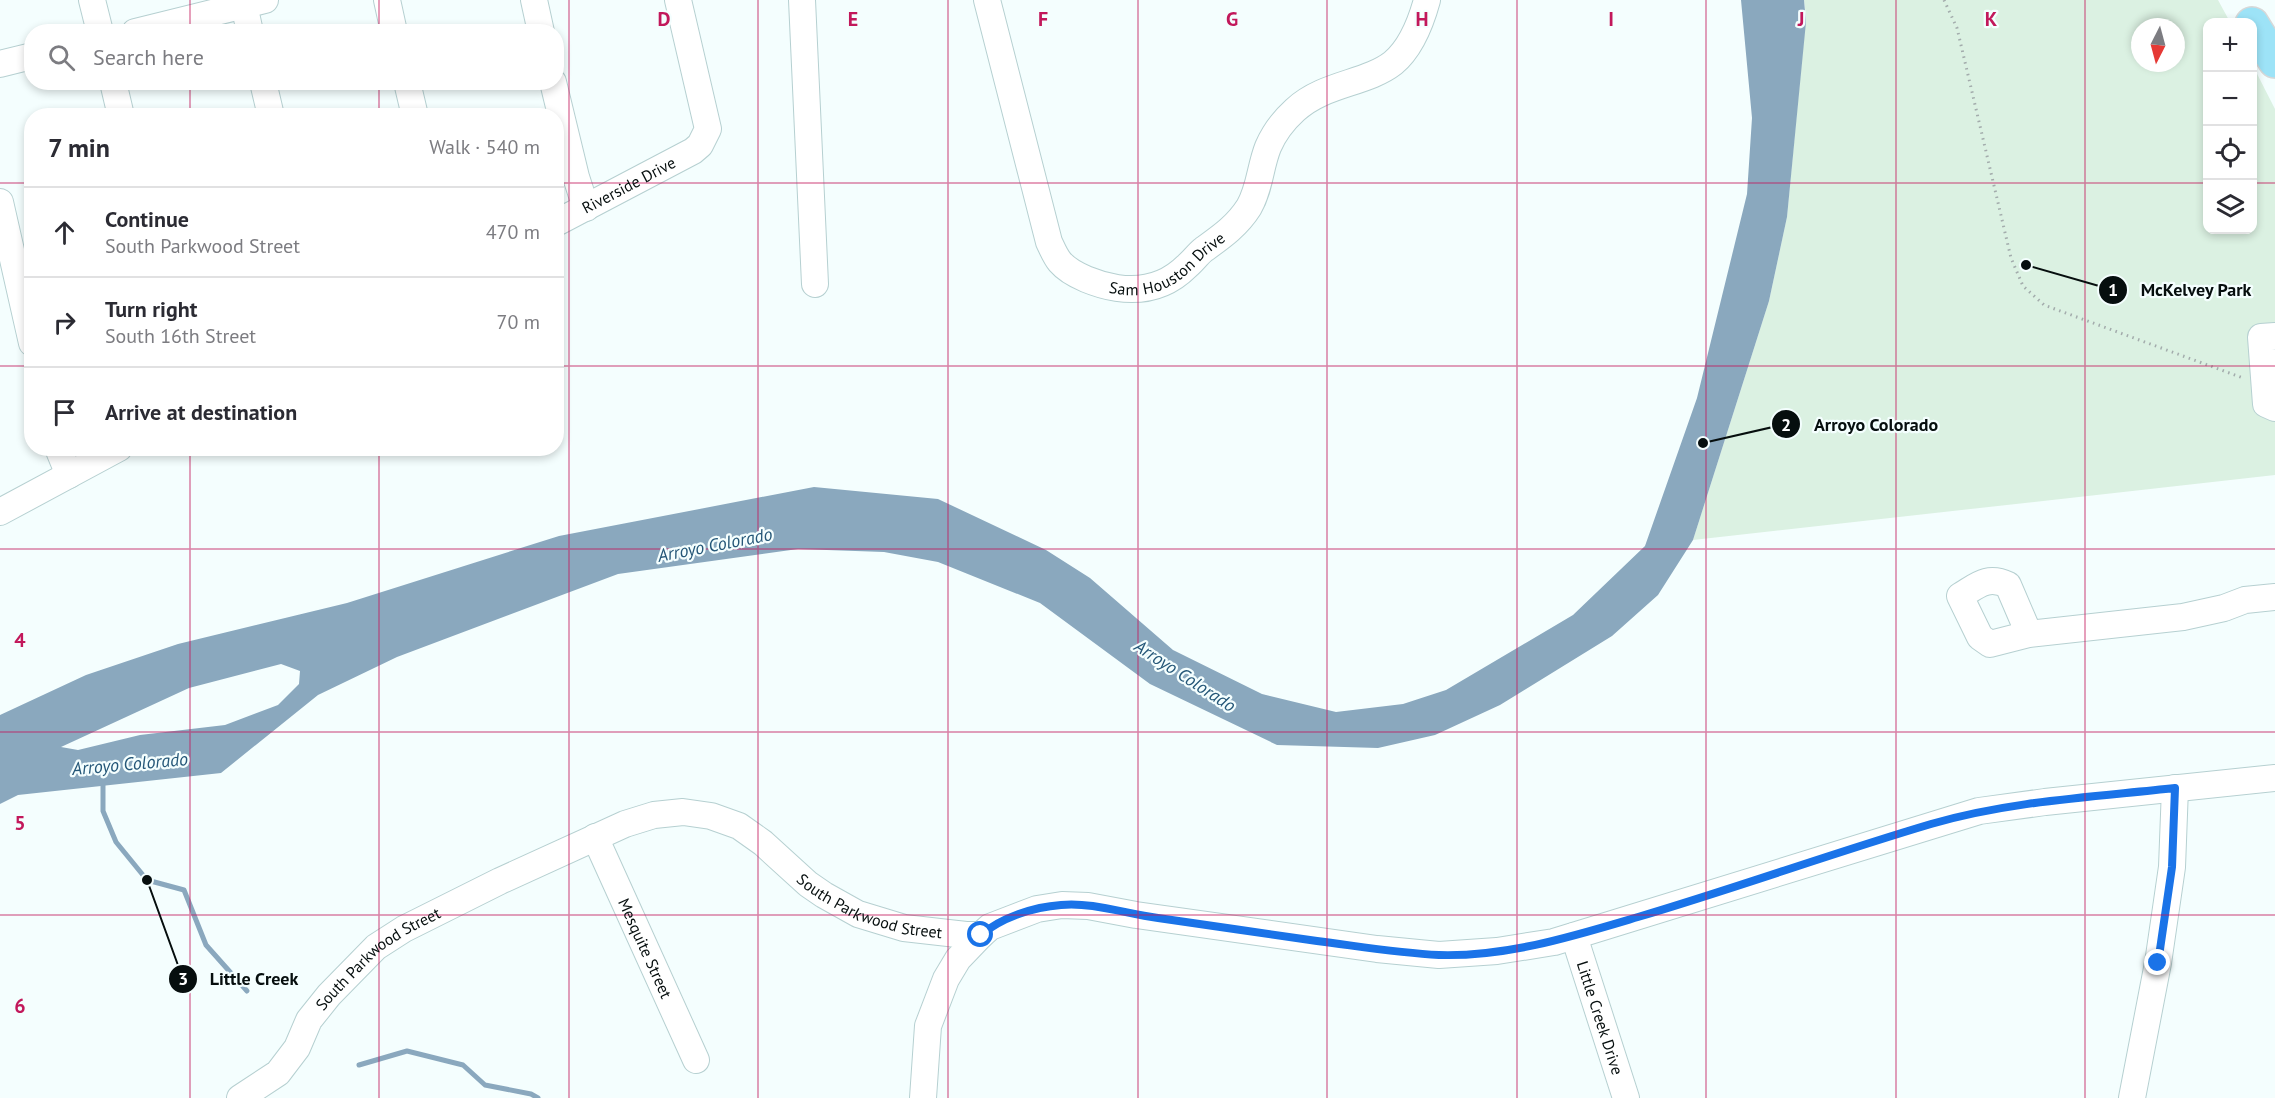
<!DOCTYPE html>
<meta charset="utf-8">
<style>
:root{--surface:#fff;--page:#f2f2f3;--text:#2b2b33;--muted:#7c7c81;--line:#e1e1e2}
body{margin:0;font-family:"PT Sans",sans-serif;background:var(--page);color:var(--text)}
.controls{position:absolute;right:18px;top:18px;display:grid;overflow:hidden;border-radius:12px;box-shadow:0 3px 9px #0003}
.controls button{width:54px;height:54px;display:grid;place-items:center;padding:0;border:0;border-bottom:2px solid var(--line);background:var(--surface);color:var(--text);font:30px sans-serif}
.compass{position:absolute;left:2131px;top:18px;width:54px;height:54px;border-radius:50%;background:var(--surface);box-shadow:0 3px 9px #0003;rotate:186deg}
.stop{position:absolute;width:18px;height:18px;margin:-14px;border:4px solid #1a73e8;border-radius:50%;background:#fff}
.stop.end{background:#1a73e8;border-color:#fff;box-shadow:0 2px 6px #0008}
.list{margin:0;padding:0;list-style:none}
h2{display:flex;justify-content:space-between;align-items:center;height:78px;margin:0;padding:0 24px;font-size:26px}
h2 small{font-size:20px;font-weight:400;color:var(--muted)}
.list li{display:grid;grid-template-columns:39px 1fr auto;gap:18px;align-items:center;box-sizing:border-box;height:90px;padding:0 24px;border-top:2px solid var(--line)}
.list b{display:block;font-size:22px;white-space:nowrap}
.list p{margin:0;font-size:20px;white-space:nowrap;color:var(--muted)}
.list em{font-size:20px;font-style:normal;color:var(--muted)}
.icon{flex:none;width:33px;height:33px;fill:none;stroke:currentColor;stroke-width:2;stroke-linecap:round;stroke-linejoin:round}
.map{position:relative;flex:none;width:2275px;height:1098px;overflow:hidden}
.search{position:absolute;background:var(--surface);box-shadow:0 3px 9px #0003;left:24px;top:24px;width:540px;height:66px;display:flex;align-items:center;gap:15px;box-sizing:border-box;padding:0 21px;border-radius:24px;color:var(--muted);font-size:22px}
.panel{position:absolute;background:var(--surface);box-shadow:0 3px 9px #0003;left:24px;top:108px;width:540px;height:348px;border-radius:24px}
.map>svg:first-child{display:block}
</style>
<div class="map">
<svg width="2275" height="1098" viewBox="0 0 2275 1098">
<rect width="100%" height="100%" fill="#f4fefe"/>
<path fill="#dbf1e2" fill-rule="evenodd" d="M1804,0H2218L2230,22H2208V230H2252L2253,66L2275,109V475L1693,540L1769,301L1787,217L1806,16ZM2140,27H2176V63H2140Z"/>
<path fill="#8aa8be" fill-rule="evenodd" d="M1741,0H1804L1806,22L1787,217L1769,301L1693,540L1658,595L1612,636L1500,705L1435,735L1378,748L1277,745L1150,684L1040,603L938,562L884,552L798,549L618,574L397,657L318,695L221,773L18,795L0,804V715L86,675L178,644L347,603L559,536L814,487L938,499L1046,550L1090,578L1173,650L1262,694L1336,712L1403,704L1446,690L1573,615L1645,546L1697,398L1747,194L1752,118ZM281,664L300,671L299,684L278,705L225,725L140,735L78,750L61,747L189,688Z"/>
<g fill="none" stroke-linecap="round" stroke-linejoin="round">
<g stroke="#8aa8be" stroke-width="5">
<polyline points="103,781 103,811 116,842 147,880 184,890 206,945 247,991"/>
<polyline points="359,1065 407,1051 463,1065 485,1085 531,1094 538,1098"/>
</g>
<g stroke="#b6d0d1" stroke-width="28">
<g id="minor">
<polyline points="92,0 100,32"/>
<polyline points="243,0 250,32"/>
<polyline points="387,0 394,32"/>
<polyline points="534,0 541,32"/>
<polyline points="802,0 815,284"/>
<path id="s1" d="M987,0L1049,242C1052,248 1055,256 1060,262C1072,276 1099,285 1117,288C1144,292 1167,286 1187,266C1193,261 1197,255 1203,250C1221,237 1237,226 1249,207C1260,188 1260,167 1268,147C1274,133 1284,120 1295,110C1324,83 1366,84 1393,63C1411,48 1421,22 1427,0"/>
<polyline points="135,32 265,0"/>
<polyline points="0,64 32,56"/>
<polyline points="113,82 121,116"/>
<polyline points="263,82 271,116"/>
<polyline points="407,82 415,116"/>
<polyline points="553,82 576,177 586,208"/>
<polyline points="0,202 32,343"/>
<path id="s2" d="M556,223L693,151L700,145L708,129L678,0"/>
<polyline points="2275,336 2261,337 2266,404 2275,408"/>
<polyline points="58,448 69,475"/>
<polyline points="0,512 119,448"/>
<path d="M2029,634L2008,585C1987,575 1977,586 1960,596L1980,637L1990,644L2029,634L2183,617L2224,608L2245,600L2275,597"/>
<path id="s3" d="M595,837L696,1060"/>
<path id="s4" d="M1574,936L1626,1098"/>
<path id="s5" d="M240,1098L278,1073L297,1048L309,1020L329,995L376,947L404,929L500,881L625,824L654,815L683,812L711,816L739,826L763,843L808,884L824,895L858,914L904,928L966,935H981L990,927L1037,909L1062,905L1088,906L1136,915L1377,949L1439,955L1497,951L1554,942L1979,811L2045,802L2275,778"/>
<polyline points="923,1098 928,1026 946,979 958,959 981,935"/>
<polyline points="2132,1098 2158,963 2172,867 2175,788"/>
</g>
</g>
<g stroke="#d7d8d8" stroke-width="36">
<polyline id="major" points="2252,24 2275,61"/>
</g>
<polyline stroke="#a3acac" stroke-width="3" stroke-dasharray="1.5 4.5" stroke-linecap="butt" points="1944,0 1957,28 2011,258 2023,286 2044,305 2243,378"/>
<use href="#minor" stroke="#fff" stroke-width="26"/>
<use href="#major" stroke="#9de3f7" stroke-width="33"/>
</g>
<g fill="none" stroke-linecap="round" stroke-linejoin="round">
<path stroke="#1a73e8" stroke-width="8" d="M981,935C1002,917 1034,907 1061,905C1093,902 1126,914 1158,918C1211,926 1264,933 1317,941C1357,946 1398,953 1439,955C1507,957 1574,936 1638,917C1736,888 1833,853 1931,824C2010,801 2093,797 2175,788L2172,867L2158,963"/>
</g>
<path fill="none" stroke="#c2185b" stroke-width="1.5" stroke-opacity="0.55" d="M190,0V32M379,0V32M569,0V1098M758,0V1098M948,0V1098M1138,0V1098M1327,0V1098M1517,0V1098M1706,0V1098M1896,0V1098M2085,0V1098M190,82V116M379,82V116M0,183H32M556,183H2208M2252,183H2275M0,366H32M556,366H2275M190,448V1098M379,448V1098M0,549H2275M0,732H2275M0,915H2275"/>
<g text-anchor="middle" stroke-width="4.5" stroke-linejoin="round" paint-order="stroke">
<g font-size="16" fill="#060e0e" stroke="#f4fefe">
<text dy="6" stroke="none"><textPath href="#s2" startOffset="82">Riverside Drive</textPath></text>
<text dy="6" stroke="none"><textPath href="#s1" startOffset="394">Sam Houston Drive</textPath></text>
<text dy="6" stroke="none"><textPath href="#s5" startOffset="759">South Parkwood Street</textPath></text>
<text dy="6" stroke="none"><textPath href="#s3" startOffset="122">Mesquite Street</textPath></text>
<text dy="6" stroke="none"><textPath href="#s5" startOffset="201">South Parkwood Street</textPath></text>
<text dy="6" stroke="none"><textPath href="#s4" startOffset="86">Little Creek Drive</textPath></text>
</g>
<g font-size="18" font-style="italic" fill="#255778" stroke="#f4fefe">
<text transform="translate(715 545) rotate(-11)" y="6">Arroyo Colorado</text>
<text transform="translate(1185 676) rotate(33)" y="6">Arroyo Colorado</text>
<text transform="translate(130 764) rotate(-5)" y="6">Arroyo Colorado</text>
</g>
</g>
<g font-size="20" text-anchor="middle" font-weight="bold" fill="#c2185b" stroke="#f4fefe" stroke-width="4.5" stroke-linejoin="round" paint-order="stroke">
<text x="664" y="26">D</text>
<text x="853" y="26">E</text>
<text x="1043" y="26">F</text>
<text x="1232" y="26">G</text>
<text x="1422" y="26">H</text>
<text x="1611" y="26">I</text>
<text x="1801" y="26">J</text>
<text x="1991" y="26">K</text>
<text x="20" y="647">4</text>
<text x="20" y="830">5</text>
<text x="20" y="1013">6</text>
</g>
<path fill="none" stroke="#060e0e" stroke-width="2" d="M2026 265L2113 290M1703 443L1786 424M147 880L183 979"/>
<g fill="#060e0e" stroke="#f4fefe" stroke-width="2">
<circle cx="2026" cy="265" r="6"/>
<circle cx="1703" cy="443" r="6"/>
<circle cx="147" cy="880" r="6"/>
<circle cx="2113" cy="290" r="15"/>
<circle cx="1786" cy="424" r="15"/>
<circle cx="183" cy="979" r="15"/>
</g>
<g font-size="18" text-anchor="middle" font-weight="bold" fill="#fff">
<text x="2113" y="296">1</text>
<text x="1786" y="431">2</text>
<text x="183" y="985">3</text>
</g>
<g font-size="18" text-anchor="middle" font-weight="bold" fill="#060e0e" stroke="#f4fefe" stroke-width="4.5" stroke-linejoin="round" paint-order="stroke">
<text x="2196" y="296">McKelvey Park</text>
<text x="1876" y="431">Arroyo Colorado</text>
<text x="254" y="985">Little Creek</text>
</g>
</svg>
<div class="controls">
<button>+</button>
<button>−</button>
<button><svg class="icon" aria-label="locate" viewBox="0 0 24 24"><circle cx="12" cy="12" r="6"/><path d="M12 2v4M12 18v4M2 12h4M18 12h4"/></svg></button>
<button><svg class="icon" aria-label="layers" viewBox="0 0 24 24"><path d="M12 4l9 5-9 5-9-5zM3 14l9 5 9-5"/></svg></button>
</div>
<svg class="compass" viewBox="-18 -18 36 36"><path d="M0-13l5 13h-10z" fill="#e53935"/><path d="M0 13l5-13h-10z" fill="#7c7c81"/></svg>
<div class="stop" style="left:981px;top:935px"></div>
<div class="stop end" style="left:2158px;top:963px"></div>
<div class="search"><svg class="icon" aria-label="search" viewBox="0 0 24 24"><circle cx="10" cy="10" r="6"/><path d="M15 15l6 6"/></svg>Search here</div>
<section class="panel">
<h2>7 min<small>Walk · 540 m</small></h2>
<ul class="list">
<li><svg class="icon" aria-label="ahead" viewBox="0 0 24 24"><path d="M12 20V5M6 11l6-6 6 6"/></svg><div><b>Continue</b><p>South Parkwood Street</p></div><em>470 m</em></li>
<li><svg class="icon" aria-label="right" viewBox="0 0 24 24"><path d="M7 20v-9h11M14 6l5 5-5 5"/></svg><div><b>Turn right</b><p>South 16th Street</p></div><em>70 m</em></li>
<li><svg class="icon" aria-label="arrive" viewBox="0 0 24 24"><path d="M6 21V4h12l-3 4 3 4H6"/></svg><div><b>Arrive at destination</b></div></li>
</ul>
</section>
</div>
